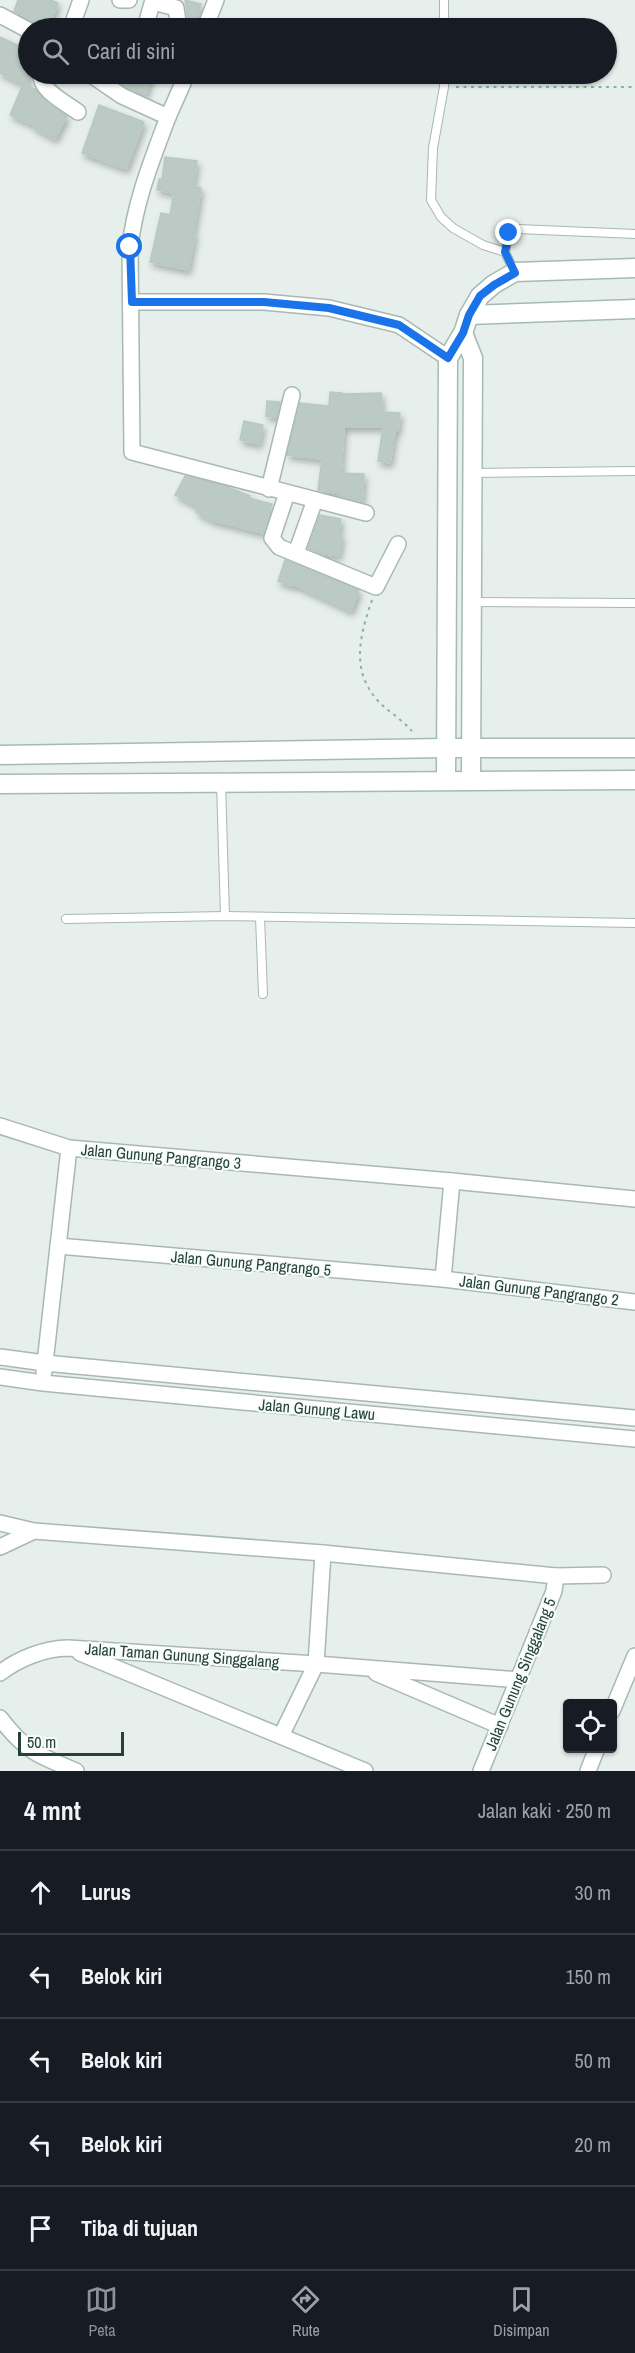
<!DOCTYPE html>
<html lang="id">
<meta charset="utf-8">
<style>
:root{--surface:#171b24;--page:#20242c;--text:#f1f3f6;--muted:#9ea1a6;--line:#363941;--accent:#8c9099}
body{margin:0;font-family:"Archivo Narrow",sans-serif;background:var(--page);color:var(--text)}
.controls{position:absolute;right:18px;bottom:18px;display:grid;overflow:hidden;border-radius:6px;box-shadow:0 2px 4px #0004}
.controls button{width:54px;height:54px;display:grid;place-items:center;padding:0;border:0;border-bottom:2px solid var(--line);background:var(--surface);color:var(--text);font:30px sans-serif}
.scale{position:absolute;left:18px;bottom:15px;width:106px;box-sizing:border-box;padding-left:6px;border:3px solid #24423a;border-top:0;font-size:16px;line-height:21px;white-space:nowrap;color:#24423a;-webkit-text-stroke:4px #f7fbf9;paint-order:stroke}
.stop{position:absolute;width:18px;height:18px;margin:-14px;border:4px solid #1a73e8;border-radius:50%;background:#fff}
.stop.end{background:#1a73e8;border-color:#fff;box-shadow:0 2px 6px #0008}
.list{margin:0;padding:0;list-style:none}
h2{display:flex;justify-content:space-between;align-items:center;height:78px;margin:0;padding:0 24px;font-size:26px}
h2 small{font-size:20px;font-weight:400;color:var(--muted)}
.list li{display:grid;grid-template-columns:39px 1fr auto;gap:18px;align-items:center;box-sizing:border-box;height:84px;padding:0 24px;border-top:2px solid var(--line)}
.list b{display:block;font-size:22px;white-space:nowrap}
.list em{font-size:20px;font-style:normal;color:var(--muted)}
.icon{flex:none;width:33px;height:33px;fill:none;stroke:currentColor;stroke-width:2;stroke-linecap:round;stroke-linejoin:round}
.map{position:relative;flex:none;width:635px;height:1771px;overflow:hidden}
.search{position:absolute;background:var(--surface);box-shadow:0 2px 4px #0004;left:18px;right:18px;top:18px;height:66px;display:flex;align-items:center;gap:15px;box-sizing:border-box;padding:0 21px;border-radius:33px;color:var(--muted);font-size:22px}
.sheet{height:498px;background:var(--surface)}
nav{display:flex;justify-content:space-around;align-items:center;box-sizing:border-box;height:84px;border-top:2px solid var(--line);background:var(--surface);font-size:16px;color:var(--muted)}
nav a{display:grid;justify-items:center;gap:3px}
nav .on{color:var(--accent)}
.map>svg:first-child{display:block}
</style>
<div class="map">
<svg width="635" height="1771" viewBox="0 0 635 1771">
<defs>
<filter id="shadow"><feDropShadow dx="2.5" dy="4.5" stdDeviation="3" flood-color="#0004"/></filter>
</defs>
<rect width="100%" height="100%" fill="#e6efeb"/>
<g fill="#bbcac4" stroke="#b8c9c2" stroke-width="1.5" filter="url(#shadow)">
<polygon points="18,0 51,0 58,3 49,26 14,11"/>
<polygon points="185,0 201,4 195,24 188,22"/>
<polygon points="0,37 28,50 28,86 35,89 48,103 67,116 55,139 33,127 34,125 10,115 23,84 0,73"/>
<polygon points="123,74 152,74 146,94 130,89 120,83"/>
<polygon points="99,105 144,122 126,169 82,153"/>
<polygon points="165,157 197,161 193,186 201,188 193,234 195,235 188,270 150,262 161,213 170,215 174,193 157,190 159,179 162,179"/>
<polygon points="330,392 342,393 342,394 381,393 382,412 400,413 398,431 395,431 390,463 378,461 383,427 344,427 341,473 364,474 362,501 340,496 340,494 318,490 322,459 287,455 300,403 329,406"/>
<polygon points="267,401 280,402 277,417 266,416"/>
<polygon points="244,421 263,425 259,444 240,440"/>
<polygon points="185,476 225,486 250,496 249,498 272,504 263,533 211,520 196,512 199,507 175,495"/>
<polygon points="320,515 341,519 338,535 342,535 339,556 320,553 308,548"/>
<polygon points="285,560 359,590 351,611 293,584 292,586 278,581"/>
</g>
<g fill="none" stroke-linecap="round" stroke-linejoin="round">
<g stroke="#a8b8b2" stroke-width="10">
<g id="lane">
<polyline points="444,0 444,28"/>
<polyline points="444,74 444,87 433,148 431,200 441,217 453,228 483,245 505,252 514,271"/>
<polyline points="505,252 509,233 518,229 635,234"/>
<polyline points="473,473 635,471"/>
<polyline points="473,602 635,603"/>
<polyline points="221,783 225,916"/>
<polyline points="260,917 263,994"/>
<polyline points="66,919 225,916 635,923"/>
</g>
</g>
<g stroke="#a8b8b2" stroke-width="18">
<g id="street">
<polyline points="120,0 129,0"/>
<polyline points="153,2 176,8 179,28"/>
<polyline points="0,15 28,30"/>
<polyline points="71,28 81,0"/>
<polyline points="145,28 153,0"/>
<polyline points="205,28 216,0"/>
<path d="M41,74C39,90 66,103 78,112"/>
<path d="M90,74L122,96L168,117C152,160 135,201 130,247L132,452L366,513"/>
<polyline points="168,117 187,74"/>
<polyline points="132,302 264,302 329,308 399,325 448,358"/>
<polyline points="269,489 292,395"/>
<polyline points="287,493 272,538 279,547 376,587 398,544"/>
<polyline points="296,553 315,500"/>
<polyline points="0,1126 69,1148 452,1181 635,1199"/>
<polyline points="58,1246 443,1279 635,1302"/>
<polyline points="443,1279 452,1181"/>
<polyline points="0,1357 45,1363 635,1418"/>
<polyline points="44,1372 69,1148"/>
<polyline points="0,1377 43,1383 635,1439"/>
<polyline points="0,1523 34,1531 323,1553 556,1576 603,1575"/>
<polyline points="0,1547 34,1531"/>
<polyline points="80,1653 365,1771"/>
<path d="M0,1673C18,1659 45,1648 68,1648L316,1664L519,1680"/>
<polyline points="376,1673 500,1726"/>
<polyline points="612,1711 635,1656"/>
<path d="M0,1718C25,1751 39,1756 76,1771"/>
<polyline points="281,1736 316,1664 323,1553"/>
<polyline points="481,1771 554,1591 556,1576"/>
<polyline points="588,1771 597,1748"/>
</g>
</g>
<g stroke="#a4bbb3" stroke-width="21">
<g id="secondary">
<polyline points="469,315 635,309"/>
<polyline points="463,333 473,358 471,780"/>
<polyline points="0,755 445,748 635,748"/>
<polyline points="446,780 448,358 463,333 469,315 480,296 494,284 515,272 635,268"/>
<polyline points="0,784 635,780"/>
</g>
</g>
<g stroke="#86b3a5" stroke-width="2" stroke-dasharray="3 4.5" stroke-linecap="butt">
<polyline points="456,87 635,87"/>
<path d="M372,600C359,638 350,673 381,704C391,713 403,721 412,731"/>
</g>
<use href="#lane" stroke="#fff" stroke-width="8"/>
<use href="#street" stroke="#fff" stroke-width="15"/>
<use href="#secondary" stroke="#fff" stroke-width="18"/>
</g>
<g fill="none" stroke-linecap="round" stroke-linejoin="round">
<polyline stroke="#1a73e8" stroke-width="8" points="130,247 132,302 264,302 329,308 399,325 448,358 463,333 469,315 480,296 494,285 515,273 505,252 509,233"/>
</g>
<g text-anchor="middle" stroke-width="4.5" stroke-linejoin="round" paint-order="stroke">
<g font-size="16" fill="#24423a" stroke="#f7fbf9">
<text transform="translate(161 1156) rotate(5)" y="6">Jalan Gunung Pangrango 3</text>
<text transform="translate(251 1263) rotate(5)" y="6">Jalan Gunung Pangrango 5</text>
<text transform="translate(539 1290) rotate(7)" y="6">Jalan Gunung Pangrango 2</text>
<text transform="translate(317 1409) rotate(5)" y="6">Jalan Gunung Lawu</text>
<text transform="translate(182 1655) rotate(4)" y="6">Jalan Taman Gunung Singgalang</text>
<text transform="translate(520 1674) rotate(-68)" y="6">Jalan Gunung Singgalang 5</text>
</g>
</g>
</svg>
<div class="controls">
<button><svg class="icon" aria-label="locate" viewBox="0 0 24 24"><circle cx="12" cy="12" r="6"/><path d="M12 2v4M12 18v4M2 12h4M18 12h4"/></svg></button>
</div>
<div class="scale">50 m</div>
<div class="stop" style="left:130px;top:247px"></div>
<div class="stop end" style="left:509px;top:233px"></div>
<div class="search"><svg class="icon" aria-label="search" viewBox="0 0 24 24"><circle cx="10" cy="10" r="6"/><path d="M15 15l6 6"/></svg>Cari di sini</div>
</div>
<section class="sheet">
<h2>4 mnt<small>Jalan kaki · 250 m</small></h2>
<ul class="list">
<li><svg class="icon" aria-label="ahead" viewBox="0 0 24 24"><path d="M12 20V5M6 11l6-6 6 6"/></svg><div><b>Lurus</b></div><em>30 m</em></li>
<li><svg class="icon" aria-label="left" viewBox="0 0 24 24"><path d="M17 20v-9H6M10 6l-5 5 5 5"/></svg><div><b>Belok kiri</b></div><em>150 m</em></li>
<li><svg class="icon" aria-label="left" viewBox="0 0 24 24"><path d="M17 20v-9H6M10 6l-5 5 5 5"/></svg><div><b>Belok kiri</b></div><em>50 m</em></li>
<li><svg class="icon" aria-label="left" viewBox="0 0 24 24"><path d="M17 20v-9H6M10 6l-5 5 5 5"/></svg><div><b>Belok kiri</b></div><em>20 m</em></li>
<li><svg class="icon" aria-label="arrive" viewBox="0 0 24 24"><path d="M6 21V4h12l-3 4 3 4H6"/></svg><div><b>Tiba di tujuan</b></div></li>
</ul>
</section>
<nav>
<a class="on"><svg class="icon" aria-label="map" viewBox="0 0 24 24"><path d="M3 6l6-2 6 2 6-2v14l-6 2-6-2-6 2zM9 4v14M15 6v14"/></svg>Peta</a>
<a><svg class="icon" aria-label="directions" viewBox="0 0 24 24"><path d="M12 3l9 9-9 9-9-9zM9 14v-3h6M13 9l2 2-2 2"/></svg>Rute</a>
<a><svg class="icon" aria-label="saved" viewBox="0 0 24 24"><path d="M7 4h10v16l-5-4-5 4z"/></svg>Disimpan</a>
</nav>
